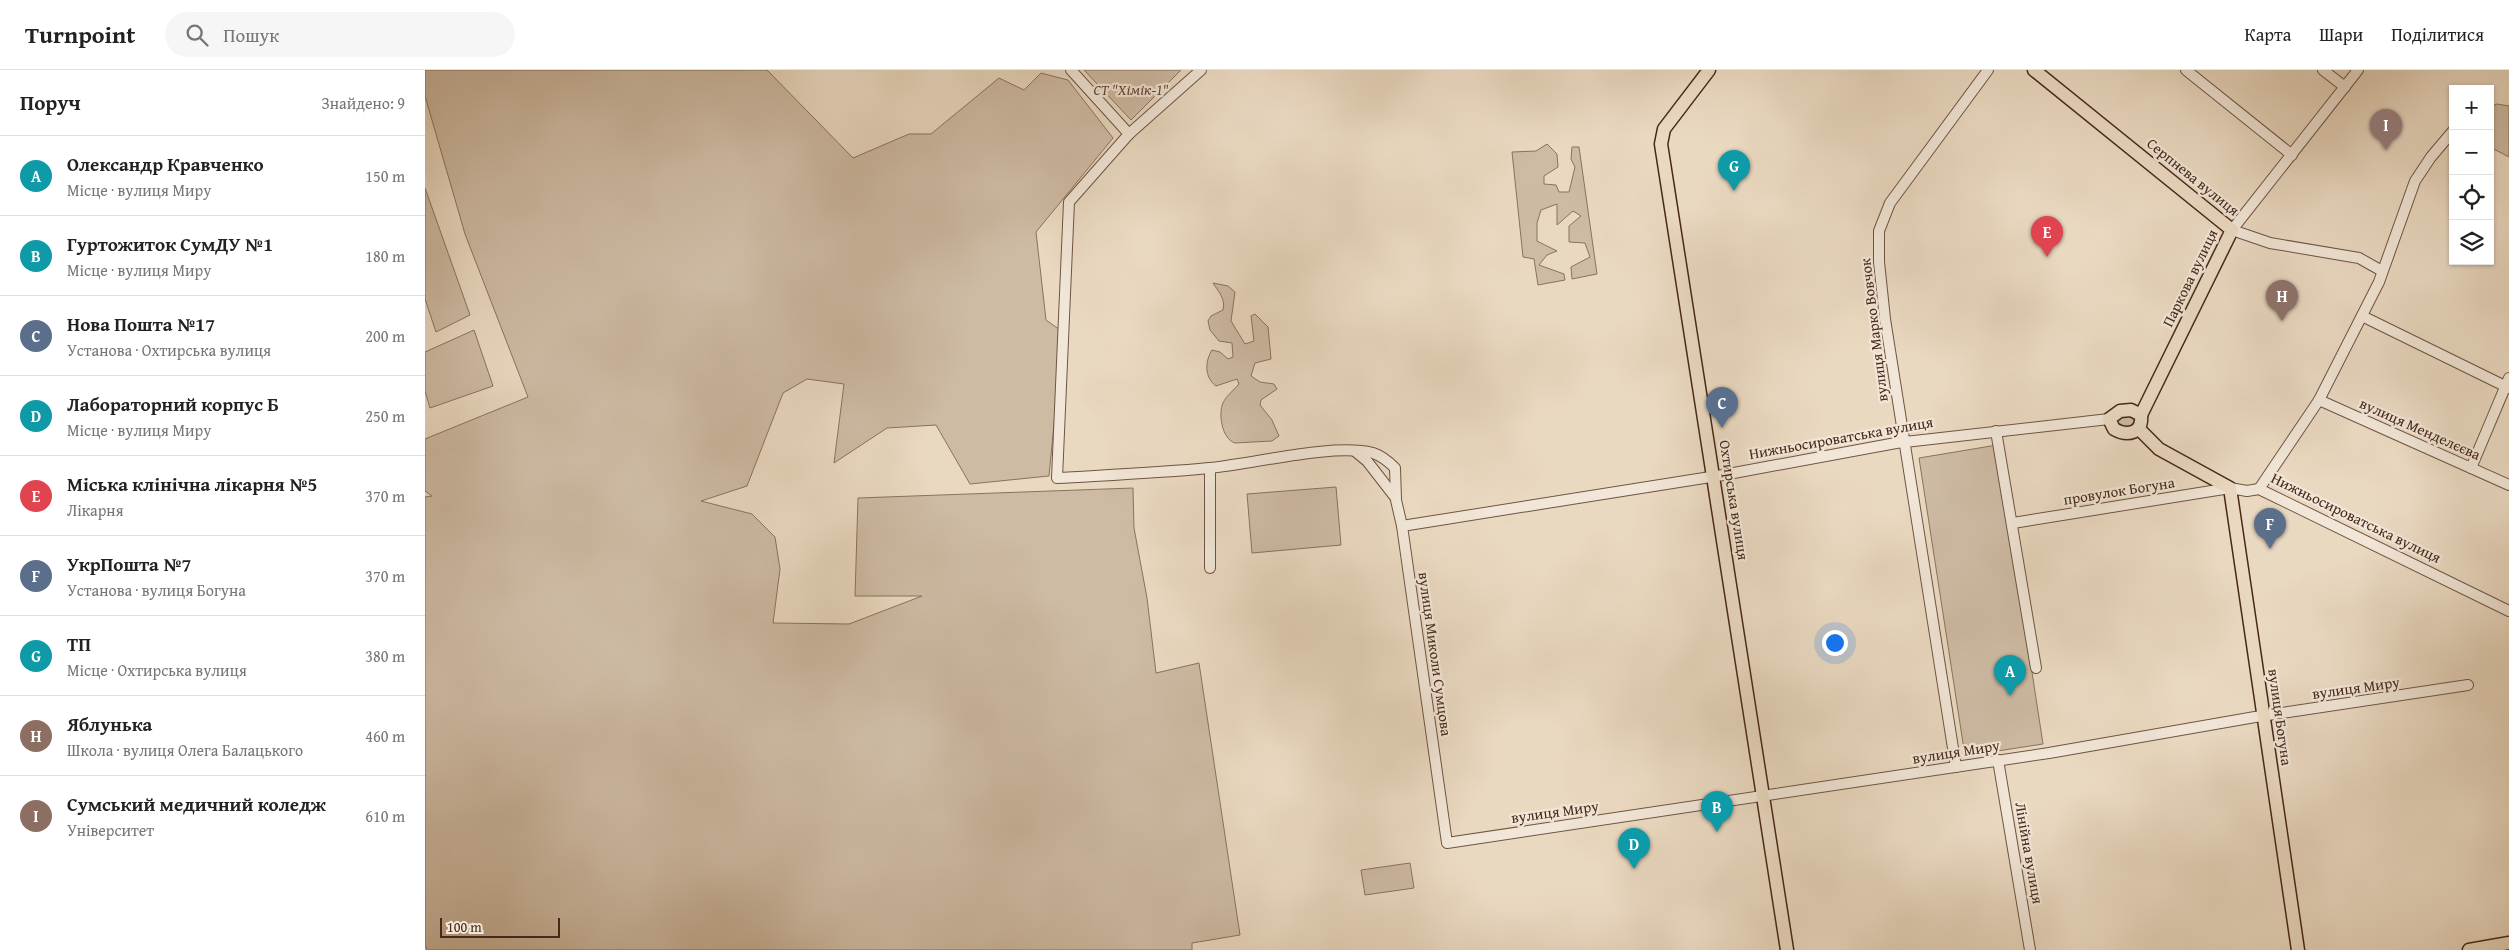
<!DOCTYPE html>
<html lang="uk">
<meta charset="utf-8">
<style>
:root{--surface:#fff;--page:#f6f6f6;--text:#222;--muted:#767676;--line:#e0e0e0;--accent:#8f2418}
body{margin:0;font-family:"Gentium Book Plus",serif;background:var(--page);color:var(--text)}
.controls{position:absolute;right:15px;top:15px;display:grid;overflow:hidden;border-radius:0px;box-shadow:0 1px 4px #0004}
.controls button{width:45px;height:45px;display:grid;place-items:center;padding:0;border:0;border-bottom:1px solid var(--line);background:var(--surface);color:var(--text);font:25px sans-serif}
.scale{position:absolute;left:15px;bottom:12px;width:120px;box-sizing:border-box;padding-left:5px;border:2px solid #472819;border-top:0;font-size:14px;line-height:18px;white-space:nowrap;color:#472819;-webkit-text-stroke:4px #f1e6d7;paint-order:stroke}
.you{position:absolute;left:1409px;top:572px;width:18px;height:18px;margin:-12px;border:4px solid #fff;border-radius:50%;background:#1a73e8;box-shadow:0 0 0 8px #1a73e833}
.badge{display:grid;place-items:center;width:32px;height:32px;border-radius:50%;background:var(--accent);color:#fff;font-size:16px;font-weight:700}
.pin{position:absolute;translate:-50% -41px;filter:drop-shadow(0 1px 2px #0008)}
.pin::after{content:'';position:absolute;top:26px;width:18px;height:15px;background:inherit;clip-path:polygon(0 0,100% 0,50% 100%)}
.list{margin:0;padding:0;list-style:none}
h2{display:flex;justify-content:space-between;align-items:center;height:65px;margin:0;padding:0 20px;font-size:21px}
h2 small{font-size:16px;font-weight:400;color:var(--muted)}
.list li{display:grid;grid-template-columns:32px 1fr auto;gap:15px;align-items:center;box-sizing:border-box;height:80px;padding:0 20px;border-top:1px solid var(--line)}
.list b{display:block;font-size:19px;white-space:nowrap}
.list p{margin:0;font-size:16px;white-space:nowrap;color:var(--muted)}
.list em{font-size:16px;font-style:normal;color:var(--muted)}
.icon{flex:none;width:28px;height:28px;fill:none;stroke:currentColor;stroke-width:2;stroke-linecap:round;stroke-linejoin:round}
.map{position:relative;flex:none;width:2084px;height:880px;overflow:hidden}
header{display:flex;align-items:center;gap:30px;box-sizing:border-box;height:70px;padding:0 25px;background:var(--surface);border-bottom:1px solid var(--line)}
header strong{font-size:24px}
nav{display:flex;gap:28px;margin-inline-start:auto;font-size:18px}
.search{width:350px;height:45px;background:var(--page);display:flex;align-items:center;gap:12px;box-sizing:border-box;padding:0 18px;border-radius:28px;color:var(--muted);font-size:19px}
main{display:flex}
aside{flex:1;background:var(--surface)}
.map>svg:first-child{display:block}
</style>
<header>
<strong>Turnpoint</strong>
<div class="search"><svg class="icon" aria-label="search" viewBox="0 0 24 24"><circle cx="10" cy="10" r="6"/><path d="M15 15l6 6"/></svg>Пошук</div>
<nav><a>Карта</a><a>Шари</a><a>Поділитися</a></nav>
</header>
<main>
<aside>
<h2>Поруч<small>Знайдено: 9</small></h2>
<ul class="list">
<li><span class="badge" style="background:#0f9aa8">A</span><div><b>Олександр Кравченко</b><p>Місце · вулиця Миру</p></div><em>150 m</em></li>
<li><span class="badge" style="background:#0f9aa8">B</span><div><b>Гуртожиток СумДУ №1</b><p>Місце · вулиця Миру</p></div><em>180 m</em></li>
<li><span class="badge" style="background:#5c6f8a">C</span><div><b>Нова Пошта №17</b><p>Установа · Охтирська вулиця</p></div><em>200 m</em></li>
<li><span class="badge" style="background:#0f9aa8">D</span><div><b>Лабораторний корпус Б</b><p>Місце · вулиця Миру</p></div><em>250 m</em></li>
<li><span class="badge" style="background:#e0444e">E</span><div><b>Міська клінічна лікарня №5</b><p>Лікарня</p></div><em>370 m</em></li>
<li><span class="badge" style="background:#5c6f8a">F</span><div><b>УкрПошта №7</b><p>Установа · вулиця Богуна</p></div><em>370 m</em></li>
<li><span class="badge" style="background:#0f9aa8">G</span><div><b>ТП</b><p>Місце · Охтирська вулиця</p></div><em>380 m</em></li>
<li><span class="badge" style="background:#8d6e63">H</span><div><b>Яблунька</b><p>Школа · вулиця Олега Балацького</p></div><em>460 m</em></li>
<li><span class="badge" style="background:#8d6e63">I</span><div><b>Сумський медичний коледж</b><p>Університет</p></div><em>610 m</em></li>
</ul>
</aside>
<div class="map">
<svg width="2084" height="880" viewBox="0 0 2084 880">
<rect width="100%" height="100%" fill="#ead9c1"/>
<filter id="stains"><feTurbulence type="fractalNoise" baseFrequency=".004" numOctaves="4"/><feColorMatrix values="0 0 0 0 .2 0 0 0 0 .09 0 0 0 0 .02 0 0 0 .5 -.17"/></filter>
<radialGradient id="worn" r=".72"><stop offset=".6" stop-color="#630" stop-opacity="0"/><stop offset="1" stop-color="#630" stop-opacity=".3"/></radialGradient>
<g fill="#cebba4" stroke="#8a725e">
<polygon points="0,0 342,0 428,88 484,64 506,64 574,8 599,20 616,3 643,10 688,68 611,162 621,250 638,262 624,406 545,414 511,355 462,358 409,393 419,314 382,309 358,323 322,416 276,431 327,444 350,467 355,499 348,553 424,554 497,526 430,526 433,428 708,418 709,458 722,528 731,603 774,593 815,865 767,873 767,880 2,880 0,875 0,427 7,426 0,421 0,369 103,327 40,164 0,26"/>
<polygon points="659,0 756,0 706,50"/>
<polygon points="2072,34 2084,36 2084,87 2065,77 2065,37"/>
<polygon points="1122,74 1132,84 1133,97 1119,106 1119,114 1131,115 1134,122 1144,122 1150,97 1146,89 1147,77 1154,77 1172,204 1147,209 1146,197 1165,187 1160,173 1144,172 1144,156 1156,146 1148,141 1132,155 1132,134 1116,140 1112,153 1112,171 1132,181 1122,185 1114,195 1139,204 1140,210 1113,215 1109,189 1098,187 1087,82 1111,81"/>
<polygon points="0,118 45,245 11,262 0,229"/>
<path d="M788,213L803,216L810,222L806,251L820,274L829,271L826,246L830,244L843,257L846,289L830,293L826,306L835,312L849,314L852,319L836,330L835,335L847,350L854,366L847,371L810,373C797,369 793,344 798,333C801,326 809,320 814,314L812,309L791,316C779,307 780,291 787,280L795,282L803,289L808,287L807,273L794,271L785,260L783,251L786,246L798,240C801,229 793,221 788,213Z"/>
<polygon points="49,260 68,316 5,338 0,321 0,282"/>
<polygon points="1706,346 1710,349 1706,358 1703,359 1690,351 1692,347"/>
<polygon points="1572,375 1618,674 1540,686 1494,388"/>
<polygon points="911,417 916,475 827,483 822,424"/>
<polygon points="985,793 989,818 940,825 936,800"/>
</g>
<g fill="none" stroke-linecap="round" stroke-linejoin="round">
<g stroke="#705443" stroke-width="12">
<g id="minor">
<polyline points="646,0 704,64"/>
<path d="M776,0L704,64L644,132L632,408C683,405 734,403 784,398C829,394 907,373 948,383C957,386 963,391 970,398L971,430L977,456L1022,773L1624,683L1830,647L2043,615"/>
<polyline points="1761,0 1867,85"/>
<polyline points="1898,0 1920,17"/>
<polyline points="1933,0 1807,160 1845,173 1934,188 1957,201"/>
<polyline points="1937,246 2084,318"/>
<polyline points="1894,330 2084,415"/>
<polyline points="1571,361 1611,598"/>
<polyline points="931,382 942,391 970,427"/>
<polyline points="2046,398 2084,308"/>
<polyline points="1834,419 1894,330 1954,212 1990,111 2006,87 2028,61"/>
<polyline points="1588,453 1805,418 1822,421 1834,419 2084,541"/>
<polyline points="977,456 1298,405 1471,373 1684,349"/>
<polyline points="785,498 785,398"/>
<polyline points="1573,690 1605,880"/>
<polyline points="1531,697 1460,249 1454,192 1454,161 1465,133 1563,0"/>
</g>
</g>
<g stroke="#472819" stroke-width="15">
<g id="major">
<polyline points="1284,0 1239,59 1236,74 1362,880"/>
<polyline points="1609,0 1807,160 1716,345"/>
<path d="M1706,340L1716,345C1718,363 1703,367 1689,359L1684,349L1695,341Z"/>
<polyline points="1714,359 1734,379 1805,418 1873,880"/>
<polyline points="2044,880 2084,873"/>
</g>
</g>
<use href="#minor" stroke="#f1e6d7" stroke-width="10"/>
<use href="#major" stroke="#ead9c1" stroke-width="12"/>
</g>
<g text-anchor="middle" stroke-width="4.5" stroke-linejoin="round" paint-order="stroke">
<g font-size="15" font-style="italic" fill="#624535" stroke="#f1e6d7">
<text x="706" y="25">СТ "Хімік-1"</text>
</g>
<g font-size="15" fill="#472819" stroke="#f1e6d7">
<text transform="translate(1768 107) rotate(39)" y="5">Серпнева вулиця</text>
<text transform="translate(1765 208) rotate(-64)" y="5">Паркова вулиця</text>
<text transform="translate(1449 260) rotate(-97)" y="5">вулиця Марко Вовчок</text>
<text transform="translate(1995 359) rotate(24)" y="5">вулиця Менделєєва</text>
<text transform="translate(1416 368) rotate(-10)" y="5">Нижньосироватська вулиця</text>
<text transform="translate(1694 421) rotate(-9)" y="5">провулок Богуна</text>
<text transform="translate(1309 430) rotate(81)" y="5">Охтирська вулиця</text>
<text transform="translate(1931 448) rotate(26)" y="5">Нижньосироватська вулиця</text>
<text transform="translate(1010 584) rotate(82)" y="5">вулиця Миколи Сумцова</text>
<text transform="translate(1931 618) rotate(-8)" y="5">вулиця Миру</text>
<text transform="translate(1855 647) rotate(82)" y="5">вулиця Богуна</text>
<text transform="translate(1531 682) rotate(-9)" y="5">вулиця Миру</text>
<text transform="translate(1130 742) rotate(-8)" y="5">вулиця Миру</text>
<text transform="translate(1604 783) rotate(80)" y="5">Лінійна вулиця</text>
</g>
</g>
<rect width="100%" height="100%" filter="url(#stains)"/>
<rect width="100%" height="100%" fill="url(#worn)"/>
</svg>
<div class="controls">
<button>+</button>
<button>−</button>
<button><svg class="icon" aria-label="locate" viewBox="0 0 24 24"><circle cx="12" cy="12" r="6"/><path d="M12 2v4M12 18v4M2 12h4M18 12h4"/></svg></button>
<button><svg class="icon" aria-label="layers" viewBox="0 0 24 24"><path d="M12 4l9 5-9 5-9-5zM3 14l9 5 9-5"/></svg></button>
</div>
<div class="scale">100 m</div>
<div class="you"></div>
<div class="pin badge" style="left:1585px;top:626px;background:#0f9aa8">A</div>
<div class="pin badge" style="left:1292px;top:762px;background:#0f9aa8">B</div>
<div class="pin badge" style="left:1297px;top:358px;background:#5c6f8a">C</div>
<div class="pin badge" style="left:1209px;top:799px;background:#0f9aa8">D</div>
<div class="pin badge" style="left:1622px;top:187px;background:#e0444e">E</div>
<div class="pin badge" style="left:1845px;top:479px;background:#5c6f8a">F</div>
<div class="pin badge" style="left:1309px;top:121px;background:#0f9aa8">G</div>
<div class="pin badge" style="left:1857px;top:251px;background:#8d6e63">H</div>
<div class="pin badge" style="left:1961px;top:80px;background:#8d6e63">I</div>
</div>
</main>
